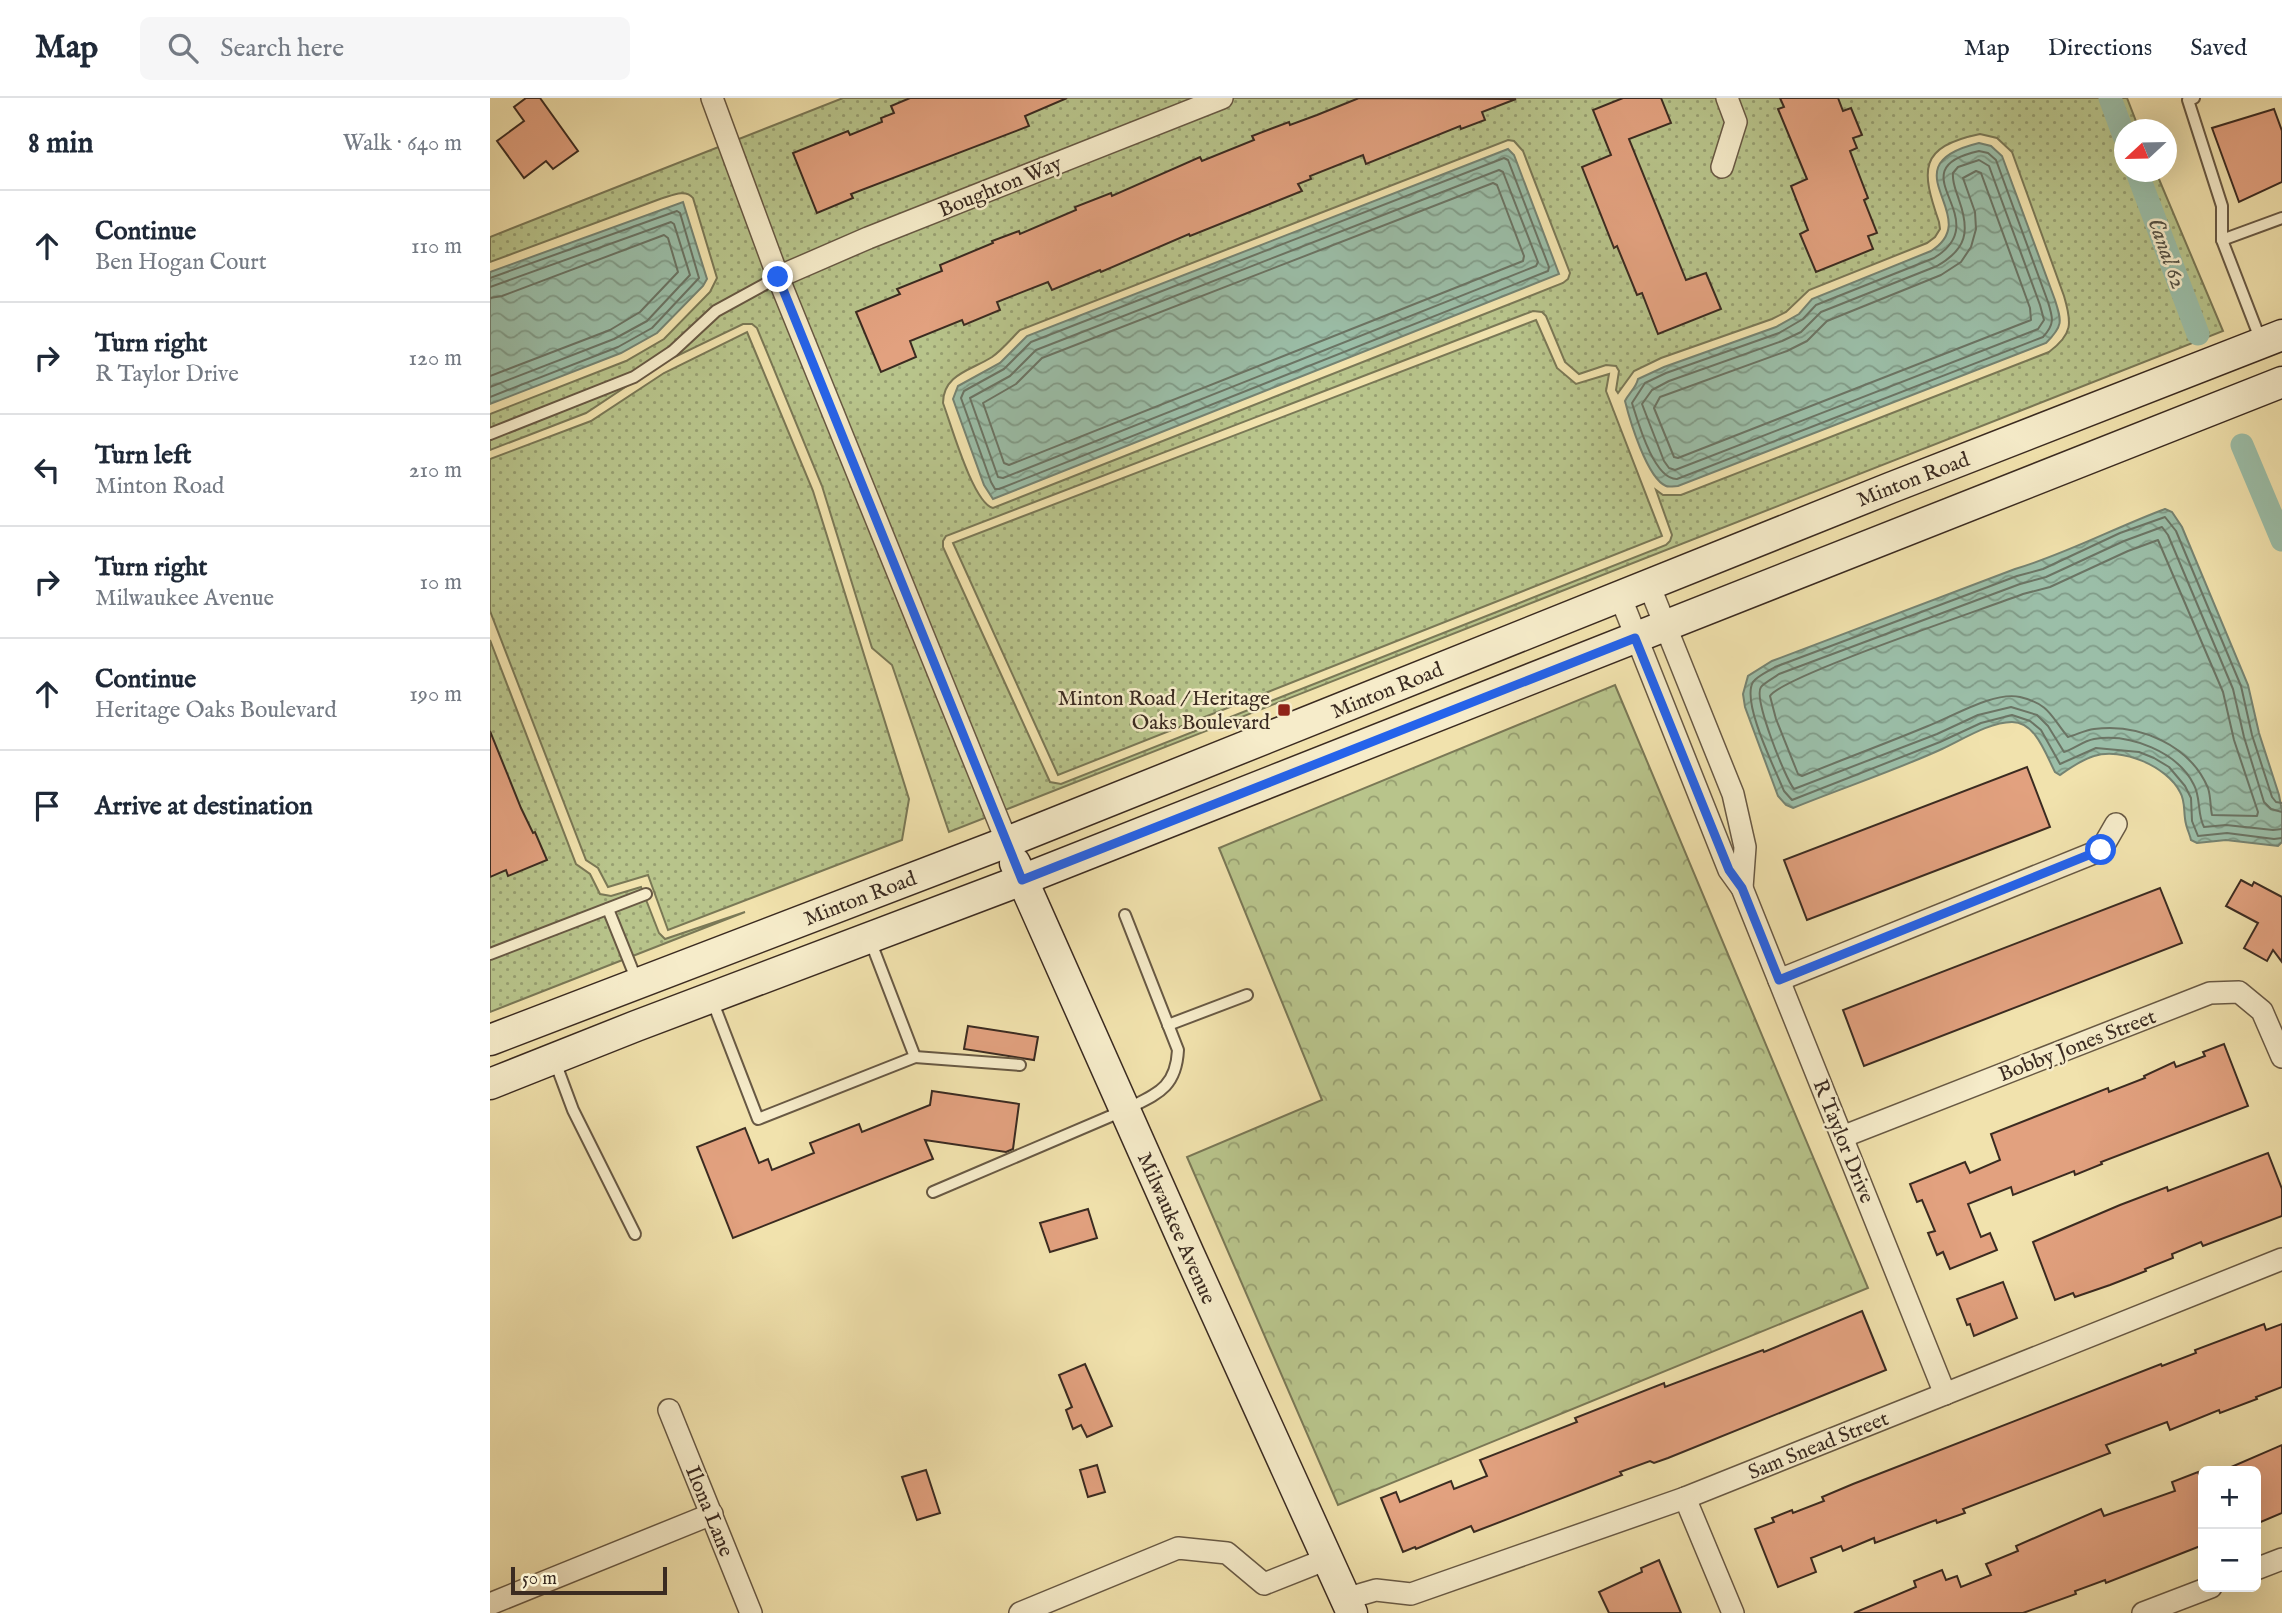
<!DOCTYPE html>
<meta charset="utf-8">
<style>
:root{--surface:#fff;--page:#f6f6f7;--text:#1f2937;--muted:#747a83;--line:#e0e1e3}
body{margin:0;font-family:"IM FELL English",serif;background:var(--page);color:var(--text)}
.controls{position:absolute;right:21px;bottom:21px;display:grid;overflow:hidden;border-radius:10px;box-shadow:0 7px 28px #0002}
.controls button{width:63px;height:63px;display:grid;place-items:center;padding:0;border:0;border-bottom:2px solid var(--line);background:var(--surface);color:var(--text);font:35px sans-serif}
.compass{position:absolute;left:1624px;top:21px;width:63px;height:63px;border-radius:50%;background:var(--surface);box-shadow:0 7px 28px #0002;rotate:248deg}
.scale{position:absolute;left:21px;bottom:18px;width:156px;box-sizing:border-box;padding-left:7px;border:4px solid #3b2b21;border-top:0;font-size:19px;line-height:24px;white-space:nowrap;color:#3b2b21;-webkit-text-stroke:5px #f6ecca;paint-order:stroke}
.stop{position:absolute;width:21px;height:21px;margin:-16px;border:5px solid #2563eb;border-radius:50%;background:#fff}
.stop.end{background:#2563eb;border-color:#fff;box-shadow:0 2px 7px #0008}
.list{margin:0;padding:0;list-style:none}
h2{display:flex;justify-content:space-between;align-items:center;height:91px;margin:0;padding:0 28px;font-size:30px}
h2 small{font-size:23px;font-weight:400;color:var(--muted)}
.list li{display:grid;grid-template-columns:46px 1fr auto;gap:21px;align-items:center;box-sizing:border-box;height:112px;padding:0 28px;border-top:2px solid var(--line)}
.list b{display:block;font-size:26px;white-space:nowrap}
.list p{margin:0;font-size:23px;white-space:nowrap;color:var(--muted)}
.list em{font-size:23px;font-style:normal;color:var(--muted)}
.icon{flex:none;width:38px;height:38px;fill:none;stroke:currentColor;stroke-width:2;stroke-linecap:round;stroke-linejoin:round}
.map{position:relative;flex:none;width:1792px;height:1515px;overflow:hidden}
header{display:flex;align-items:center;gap:42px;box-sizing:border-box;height:98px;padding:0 35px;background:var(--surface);border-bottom:2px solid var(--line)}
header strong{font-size:33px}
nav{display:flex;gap:38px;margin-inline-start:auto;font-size:24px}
.search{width:490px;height:63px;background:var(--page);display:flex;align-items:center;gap:18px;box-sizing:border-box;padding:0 24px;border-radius:10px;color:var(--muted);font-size:26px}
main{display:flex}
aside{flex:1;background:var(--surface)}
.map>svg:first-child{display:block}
</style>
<header>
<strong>Map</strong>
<div class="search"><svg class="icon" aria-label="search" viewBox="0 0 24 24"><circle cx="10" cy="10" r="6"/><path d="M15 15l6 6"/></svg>Search here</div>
<nav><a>Map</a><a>Directions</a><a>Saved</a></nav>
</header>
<main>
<aside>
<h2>8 min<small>Walk · 640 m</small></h2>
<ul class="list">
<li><svg class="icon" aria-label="ahead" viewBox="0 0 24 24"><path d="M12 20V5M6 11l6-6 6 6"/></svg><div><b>Continue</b><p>Ben Hogan Court</p></div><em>110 m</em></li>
<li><svg class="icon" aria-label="right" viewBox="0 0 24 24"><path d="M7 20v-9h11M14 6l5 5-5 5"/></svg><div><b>Turn right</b><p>R Taylor Drive</p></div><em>120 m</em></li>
<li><svg class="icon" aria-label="left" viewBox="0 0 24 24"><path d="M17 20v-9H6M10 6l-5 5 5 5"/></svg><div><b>Turn left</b><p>Minton Road</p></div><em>210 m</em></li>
<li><svg class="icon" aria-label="right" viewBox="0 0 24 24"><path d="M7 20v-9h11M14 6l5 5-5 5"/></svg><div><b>Turn right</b><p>Milwaukee Avenue</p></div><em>10 m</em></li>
<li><svg class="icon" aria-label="ahead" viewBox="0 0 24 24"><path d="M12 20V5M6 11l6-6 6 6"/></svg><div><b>Continue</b><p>Heritage Oaks Boulevard</p></div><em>190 m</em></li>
<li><svg class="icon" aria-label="arrive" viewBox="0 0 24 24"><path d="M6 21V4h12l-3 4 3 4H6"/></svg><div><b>Arrive at destination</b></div></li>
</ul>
</aside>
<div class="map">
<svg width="1792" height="1515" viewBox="0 0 1792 1515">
<defs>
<pattern id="grass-dots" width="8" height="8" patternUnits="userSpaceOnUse" patternTransform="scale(1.75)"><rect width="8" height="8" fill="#b8c48b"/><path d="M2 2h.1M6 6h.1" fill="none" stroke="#979f71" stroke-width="1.8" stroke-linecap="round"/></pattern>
<pattern id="forest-crowns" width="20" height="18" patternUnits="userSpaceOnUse" patternTransform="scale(1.75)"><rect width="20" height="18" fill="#b8c48b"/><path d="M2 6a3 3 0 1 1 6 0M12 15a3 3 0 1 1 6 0" fill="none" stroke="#979f71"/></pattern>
<pattern id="water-waves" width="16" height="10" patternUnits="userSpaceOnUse" patternTransform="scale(1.75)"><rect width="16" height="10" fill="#9bbea8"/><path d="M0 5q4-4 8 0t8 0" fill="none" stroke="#809b88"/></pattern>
</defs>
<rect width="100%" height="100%" fill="#f1e2ad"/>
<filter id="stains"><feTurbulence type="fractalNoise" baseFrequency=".00286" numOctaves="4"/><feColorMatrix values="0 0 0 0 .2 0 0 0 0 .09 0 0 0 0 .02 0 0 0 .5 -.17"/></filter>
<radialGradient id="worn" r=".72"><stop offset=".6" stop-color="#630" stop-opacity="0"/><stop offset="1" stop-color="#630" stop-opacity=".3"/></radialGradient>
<g fill="url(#grass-dots)" stroke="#7a7856" stroke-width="2" fill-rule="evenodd">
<path d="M353,0H1637L1649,31L1634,32V74H1666L1733,233L459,734L402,567L382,550L332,388L267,230L262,226H253L170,266L96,315L0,352V316L136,263L174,241L220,194L227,180L203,100C195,90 181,98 170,101L0,164V139ZM1490,36L1507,40L1522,54L1574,198C1582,225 1583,236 1559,254L1191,397H1173L1166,392L1182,437L1180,443L1176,447L571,686L560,684L453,449V443L456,438L1043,213L1052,214L1056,218L1075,264L1089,276L1116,267L1126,268L1129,273L1126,292L1128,295L1144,273L1171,260L1282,221L1296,214L1319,192L1437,145L1445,139L1450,131L1449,124C1431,72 1428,49 1490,36ZM1018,42L1024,43L1033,53L1080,175L1078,181L1073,185L503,410C483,405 461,326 453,305C453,276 482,272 502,259C512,252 521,241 530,232Z"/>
<polygon points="1046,222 1067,270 1086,286 1119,276 1116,293 1172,438 568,677 463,445"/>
<polygon points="257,234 323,393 419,701 412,742 178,832 158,777 118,789 108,770 96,762 0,513 0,361 101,323 174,275"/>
<polygon points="0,542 86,766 100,776 110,796 121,798 151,789 169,835 175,841 255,814 0,914"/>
</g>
<polygon fill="url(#forest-crowns)" stroke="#7a7856" stroke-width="2" points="1125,587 1378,1190 848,1407 697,1059 832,1002 729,750"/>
<g fill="url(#water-waves)" stroke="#758372" stroke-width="2">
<path d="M1489,45L1501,48L1512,58L1565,202C1572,224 1573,228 1556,245L1188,388C1186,388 1178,389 1176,388C1157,380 1140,323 1135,303C1139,295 1146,290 1148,281L1174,269L1286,229L1309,216L1322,201L1441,153C1497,118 1394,68 1489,45Z"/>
<polygon points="1018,51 1024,57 1069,176 503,401 494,387 463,301 468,288 510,265 537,238"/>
<polygon points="193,104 217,181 213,188 167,235 131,255 0,306 0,174"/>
<path d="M1675,411L1682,414L1692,429L1758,587L1769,635L1789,697L1792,713V744L1788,748L1736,742L1707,745L1701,742C1700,737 1697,731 1696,726C1693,715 1696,704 1690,694C1677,668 1631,649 1604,658C1591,662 1580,670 1570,677L1565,674C1556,657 1546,624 1522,624C1499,624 1472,642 1452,651C1404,673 1352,690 1303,710L1296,707L1288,698L1255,609L1253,596L1258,578L1282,563L1525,471C1576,456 1624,430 1675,411Z"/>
</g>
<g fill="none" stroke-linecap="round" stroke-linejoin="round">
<g stroke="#6b7464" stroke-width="2">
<path d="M1489,53L1498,55L1506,62L1558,204C1563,220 1565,226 1553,239L1187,381C1164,382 1148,324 1142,305L1155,285L1176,275L1289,235L1313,221L1326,207L1444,160C1509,120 1403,72 1489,53Z"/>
<polygon points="1014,60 1018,62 1059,169 1058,173 509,391 505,391 501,384 471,300 474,293 514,271 541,244"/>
<path d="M1489,62L1499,68L1550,207L1554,222L1548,231L1185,372L1179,370L1174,363L1152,306L1162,292L1179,283L1292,243L1311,234L1331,214L1447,168C1477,151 1480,133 1469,102C1466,92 1462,85 1463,75L1468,69Z"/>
<polygon points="1009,72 1013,74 1048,164 1046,168 513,380 508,379 480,300 520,278 546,252"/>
<polygon points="1486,73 1491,75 1540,210 1541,222 1188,360 1184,359 1164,310 1170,299 1297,253 1317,243 1337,223 1451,177 1471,164 1481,149 1486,131 1485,114 1473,80"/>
<polygon points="1003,85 1007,87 1034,158 1033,163 519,367 514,365 493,305 526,286 552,260"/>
<polyline points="0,180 187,113 190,115 209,180 162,230 128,249 0,299"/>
<polyline points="0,189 181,124 184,126 200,177 157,223 124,241 0,289"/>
<polyline points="0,200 12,198 174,137 178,140 188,174 150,214 120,232 0,278"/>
<path d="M1668,442L1733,594L1744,642L1768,714L1767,718L1722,717C1720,708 1721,699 1718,690C1700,647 1649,625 1604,631C1595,632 1586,637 1578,639C1561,619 1560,606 1530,599C1504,593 1462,619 1438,628C1397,645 1354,661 1312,678L1308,676L1286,621L1280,598C1292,578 1497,510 1533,496L1560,489L1638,453Z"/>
<path d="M1792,705L1786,704L1782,699L1762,637L1751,588L1686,433L1675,419L1630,435L1553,471L1527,478L1285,569C1279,573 1267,578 1263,584C1251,604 1286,673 1294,693L1302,702L1450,644L1491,625L1522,617L1540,623L1551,632L1570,666L1606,650L1649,654L1664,660L1679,669L1695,688L1701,700L1702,723L1708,738L1737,735L1784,741L1792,740"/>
<path d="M1792,714L1781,711L1774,704L1754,639L1743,591L1678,437L1672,429L1634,443L1556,479L1530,486L1289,576C1284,580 1275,584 1271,589C1263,600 1295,680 1304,691L1447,636L1488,617L1521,609L1547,617L1558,628L1574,654C1584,651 1593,643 1604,641C1640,635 1688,654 1704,687C1711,700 1707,716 1714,729L1736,727L1783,732L1792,731"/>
</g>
<g stroke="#9bbea8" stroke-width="23">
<polyline points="1620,0 1634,38"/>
<polyline points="1647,74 1708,236"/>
<polyline points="1752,347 1792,442"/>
</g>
</g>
<g fill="#e2a17f" stroke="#3b2b21" stroke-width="2">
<polygon points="36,0 50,0 88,53 63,71 56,63 34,80 7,43 34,23 24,9"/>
<polygon points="420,0 577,0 535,18 539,28 361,96 363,100 327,115 303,55 358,33 360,37 392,24 391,20 404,15 401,8"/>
<polygon points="869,0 1026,1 992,14 995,22 971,31 970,28 876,66 873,57 820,78 821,81 808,86 812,93 700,138 699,136 611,174 610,172 562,192 558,184 507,204 510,212 474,227 472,222 420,243 426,259 391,274 366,214 410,196 407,191 452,173 450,167 503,145 502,143 529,133 530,136 586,112 585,109 621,95 622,98 710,59 712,63 764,42 762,38 799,24 800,27 827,17"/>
<polygon points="1133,0 1171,0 1181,25 1139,41 1196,182 1216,175 1231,211 1168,236 1152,195 1147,197 1127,148 1124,150 1092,69 1121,57 1103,12"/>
<polygon points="1290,0 1348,0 1353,13 1361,10 1372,37 1363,40 1367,50 1360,53 1378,100 1374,102 1387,135 1378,138 1383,151 1326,174 1310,136 1318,132 1301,88 1317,81 1288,11 1294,9"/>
<polygon points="1784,11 1792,33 1792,84 1749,104 1722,30"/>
<polygon points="0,633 31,710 43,735 45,734 57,762 18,778 16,772 0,779"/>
<polygon points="1537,669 1560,729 1317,822 1294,762"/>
<polygon points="1751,782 1762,788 1764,784 1792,799 1792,864 1783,852 1777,863 1754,850 1768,825 1736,808"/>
<polygon points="1670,790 1692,845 1374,968 1353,912"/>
<polygon points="478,928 548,939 544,962 474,951"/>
<polygon points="1734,946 1758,1008 1611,1064 1612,1066 1585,1077 1584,1073 1523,1097 1521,1089 1478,1106 1491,1139 1500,1135 1507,1152 1460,1171 1453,1154 1447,1157 1438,1135 1445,1133 1432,1102 1427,1104 1420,1086 1475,1064 1480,1075 1510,1062 1501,1036 1618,990 1619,994 1655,980 1654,978 1684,964 1686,969 1715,958 1713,954"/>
<polygon points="442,993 529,1006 523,1051 516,1054 435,1042 443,1061 243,1140 207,1049 255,1030 269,1065 278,1061 282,1072 324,1055 320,1045 369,1026 372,1034 440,1007"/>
<polygon points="1778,1055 1792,1091 1792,1118 1713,1148 1711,1144 1682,1156 1683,1160 1655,1171 1656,1173 1620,1187 1585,1199 1583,1195 1565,1202 1543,1144 1630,1107 1677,1089 1678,1093"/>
<polygon points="598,1111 607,1140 560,1154 550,1125"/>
<polygon points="1513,1184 1527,1220 1484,1238 1480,1226 1477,1227 1467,1201"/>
<polygon points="1372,1213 1396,1272 1178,1360 1164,1365 1160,1363 1130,1374 1132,1377 984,1434 981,1428 926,1451 925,1449 913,1454 891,1400 906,1394 910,1404 961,1383 964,1391 997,1378 990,1362 1087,1324 1085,1320 1174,1285 1175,1289 1273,1252 1274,1254"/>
<polygon points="1774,1226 1776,1232 1792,1226 1792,1289 1766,1299 1767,1301 1730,1315 1729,1312 1680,1332 1677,1324 1616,1347 1620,1355 1473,1411 1475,1415 1447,1425 1446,1422 1385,1445 1384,1440 1353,1453 1351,1448 1321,1460 1326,1474 1288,1489 1265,1431 1284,1424 1282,1420 1302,1412 1303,1415 1334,1403 1332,1399 1363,1386 1671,1266 1672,1268 1706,1255 1705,1252"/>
<polygon points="595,1266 622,1328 597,1339 591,1327 583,1331 576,1312 582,1309 569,1277"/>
<polygon points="1792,1347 1792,1415 1766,1426 1766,1373 1732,1373"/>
<polygon points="607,1367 615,1394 598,1399 590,1372"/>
<polygon points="436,1372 450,1415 427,1422 412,1379"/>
<polygon points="1708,1374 1713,1387 1713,1447 1616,1485 1615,1482 1585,1493 1586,1496 1533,1515 1364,1515 1426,1489 1424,1483 1452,1472 1456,1482 1467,1478 1471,1489 1501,1477 1496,1466 1528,1453 1526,1448 1611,1411 1614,1418 1685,1393 1682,1384"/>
<polygon points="1169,1462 1191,1515 1119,1515 1109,1494 1152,1474 1151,1470"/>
</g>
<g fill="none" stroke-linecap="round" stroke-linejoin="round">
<g stroke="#685944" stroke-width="14">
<g id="lane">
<polyline points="1704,0 1698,2 1732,108 1732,142"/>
<polyline points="1771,243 1732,142 1792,120"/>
<polyline points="0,336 144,279 183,253 226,213 288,179"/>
<polyline points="118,811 147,883"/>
<polyline points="0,856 156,796"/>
<polyline points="222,902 268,1021 425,959 380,842"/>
<polyline points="678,927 757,897"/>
<polyline points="425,959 530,967"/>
<polyline points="64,961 83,1012 145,1136"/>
<path d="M443,1094L635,1012C666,996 686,991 688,952L635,817"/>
</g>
</g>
<g stroke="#685944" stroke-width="24">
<g id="street">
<polyline points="222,0 288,179 517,744"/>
<polyline points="1232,69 1246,24 1237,0"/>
<polyline points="288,179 378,140 732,0"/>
<polyline points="1159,487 1243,696 1255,749 1252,790"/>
<polyline points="1130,498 1239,772 1252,790 1455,1296"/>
<polyline points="1289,882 1611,752 1626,726"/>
<polyline points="1352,1039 1720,895 1749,894 1772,913 1792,959"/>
<polyline points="179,1312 261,1515"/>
<polyline points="1195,1400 1243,1515"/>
<polyline points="1766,1471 1792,1461"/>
<polyline points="855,1501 886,1492 921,1496 1195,1400 1792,1161"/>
<polyline points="0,1506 222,1416"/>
<polyline points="530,1515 688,1450 737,1455 774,1486 837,1461"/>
<polyline points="1653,1515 1721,1489"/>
</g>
</g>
<g stroke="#3b2b21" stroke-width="33">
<g id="secondary">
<polyline points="525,765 699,1156 862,1515"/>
<polyline points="0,942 517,744 1400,390 1792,237"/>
<polyline points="0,986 146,928 532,782 1792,284"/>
</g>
</g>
<use href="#lane" stroke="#f6ecca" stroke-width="10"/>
<use href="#street" stroke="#f6ecca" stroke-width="21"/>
<use href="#secondary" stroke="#f6ecca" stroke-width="30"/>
</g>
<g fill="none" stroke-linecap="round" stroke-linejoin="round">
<polyline stroke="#2563eb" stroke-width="9" points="288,179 532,782 1145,540 1239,772 1252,790 1289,882 1611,752"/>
</g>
<rect fill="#8f2418" stroke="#f6ecca" stroke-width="2.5" x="787" y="605" width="14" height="14" rx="3.5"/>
<g text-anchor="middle" stroke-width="5" stroke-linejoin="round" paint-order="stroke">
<g font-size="21" fill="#3b2b21" stroke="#f6ecca">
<text transform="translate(510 88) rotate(-22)" y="7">Boughton Way</text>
<text transform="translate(1423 381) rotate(-21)" y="7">Minton Road</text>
<text transform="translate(897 592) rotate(-22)" y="7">Minton Road</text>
<text transform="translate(370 800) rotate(-21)" y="7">Minton Road</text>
<text transform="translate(1587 947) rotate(-21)" y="7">Bobby Jones Street</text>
<text transform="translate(1354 1043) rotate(68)" y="7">R Taylor Drive</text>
<text transform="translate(687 1130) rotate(66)" y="7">Milwaukee Avenue</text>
<text transform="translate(1328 1347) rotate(-22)" y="7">Sam Snead Street</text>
<text transform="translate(220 1413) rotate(68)" y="7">Ilona Lane</text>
</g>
<g font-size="21" fill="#3b2b21" stroke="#f6ecca" text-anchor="end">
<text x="780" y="607">Minton Road / Heritage<tspan x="780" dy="24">Oaks Boulevard</tspan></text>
</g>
<g font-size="23" font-style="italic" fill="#535043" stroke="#f6ecca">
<text transform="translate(1678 155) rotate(70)" y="8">Canal 62</text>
</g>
</g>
<rect width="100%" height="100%" filter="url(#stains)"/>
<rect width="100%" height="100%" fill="url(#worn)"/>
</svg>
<div class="controls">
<button>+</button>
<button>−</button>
</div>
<svg class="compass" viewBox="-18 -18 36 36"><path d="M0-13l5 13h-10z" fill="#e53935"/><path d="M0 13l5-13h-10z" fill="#747a83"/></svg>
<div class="scale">50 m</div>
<div class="stop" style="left:1611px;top:752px"></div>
<div class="stop end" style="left:288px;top:179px"></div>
</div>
</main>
